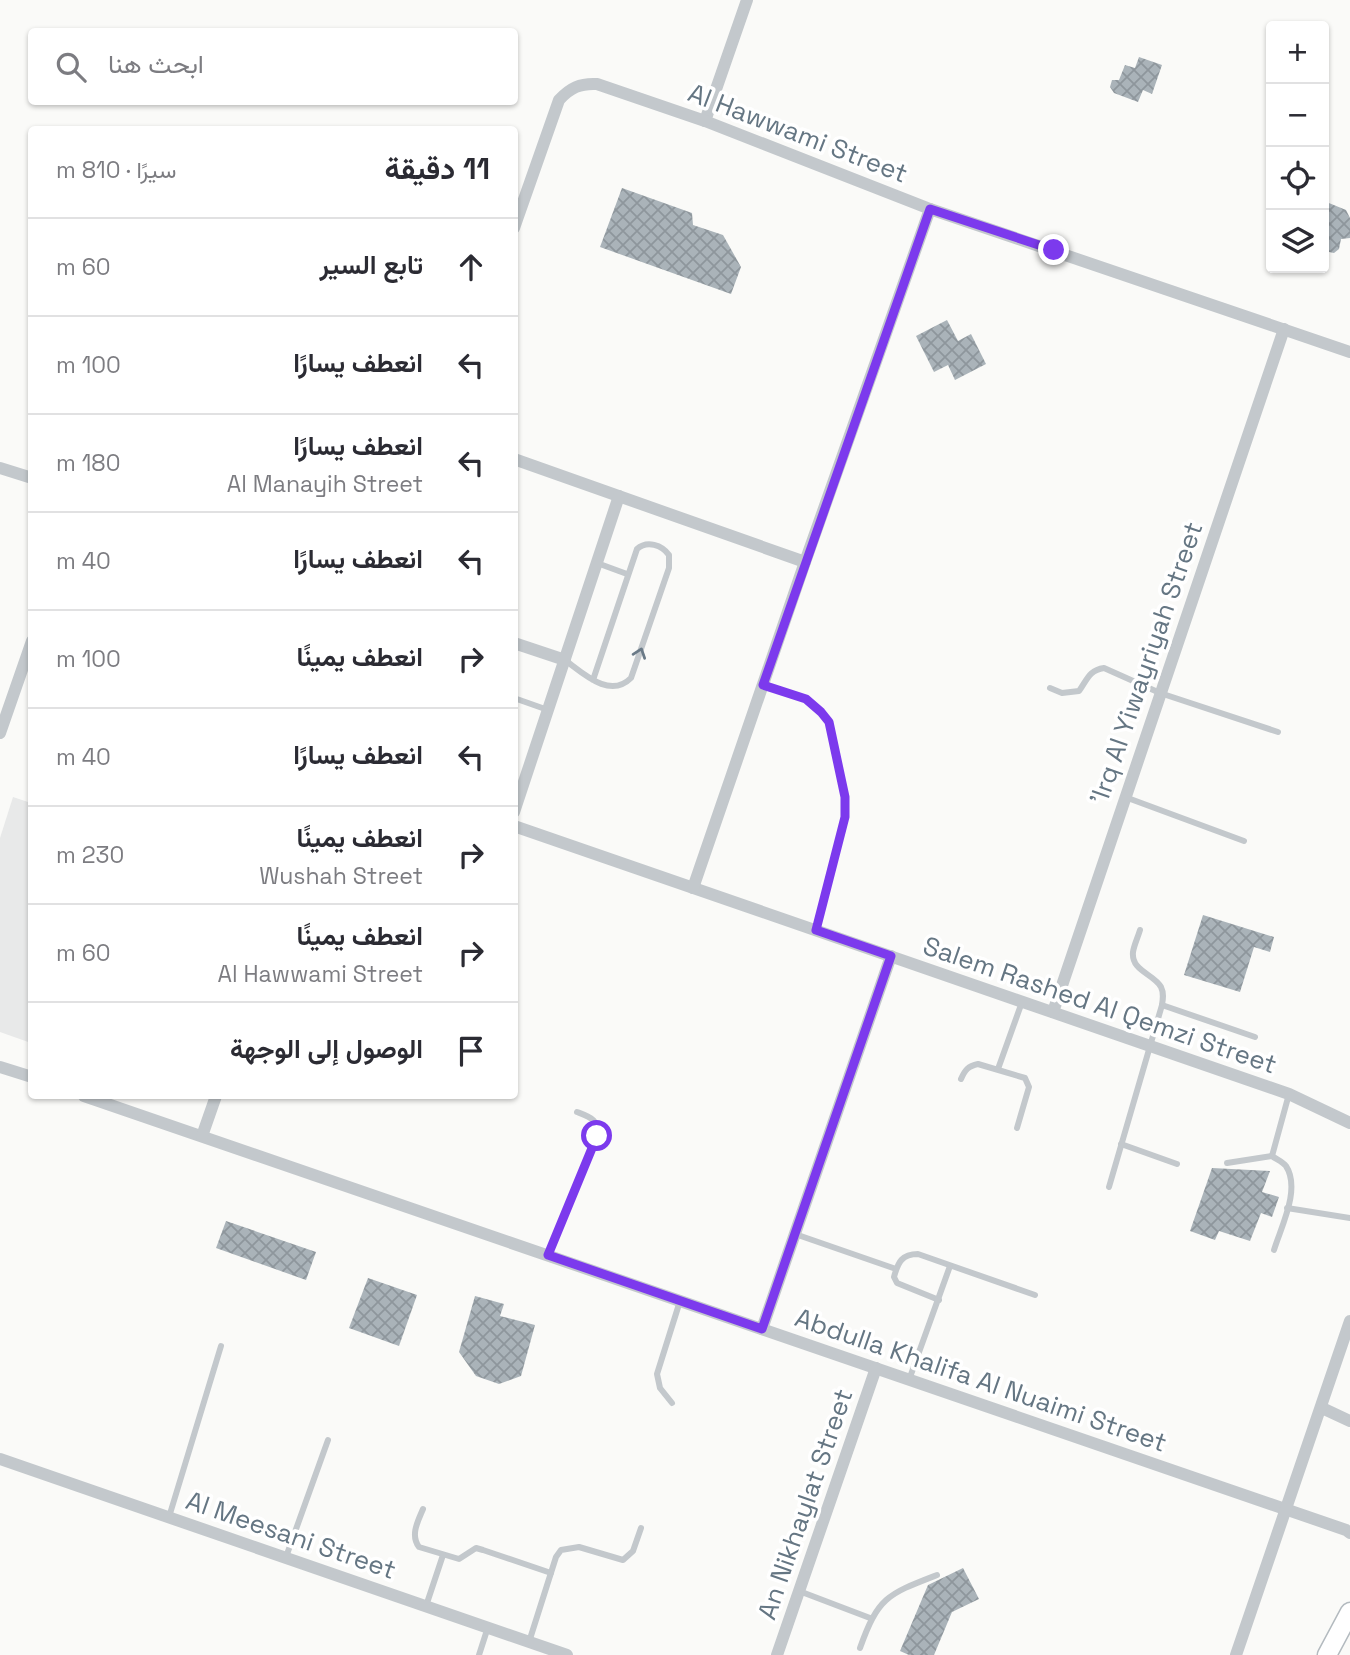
<!DOCTYPE html>
<html lang="ar">
<meta charset="utf-8">
<style>
:root{--surface:#fff;--page:#f7f7f7;--text:#2b2b33;--muted:#7c7c81;--line:#e1e1e2}
body{margin:0;font-family:"Space Grotesk",Vazirmatn,sans-serif;background:var(--page);color:var(--text);direction:rtl}
.controls{position:absolute;right:21px;top:21px;display:grid;overflow:hidden;border-radius:7px;box-shadow:0 2px 5px #0004}
.controls button{width:63px;height:63px;display:grid;place-items:center;padding:0;border:0;border-bottom:2px solid var(--line);background:var(--surface);color:var(--text);font:35px sans-serif}
.stop{position:absolute;width:21px;height:21px;margin:-16px;border:5px solid #7c3aed;border-radius:50%;background:#fff}
.stop.end{background:#7c3aed;border-color:#fff;box-shadow:0 2px 7px #0008}
.list{margin:0;padding:0;list-style:none}
h2{display:flex;justify-content:space-between;align-items:center;height:91px;margin:0;padding:0 28px;font-size:30px}
h2 small{font-size:23px;font-weight:400;color:var(--muted)}
.list li{display:grid;grid-template-columns:46px 1fr auto;gap:21px;align-items:center;box-sizing:border-box;height:98px;padding:0 28px;border-top:2px solid var(--line)}
.list b{display:block;font-size:26px;white-space:nowrap}
.list p{margin:0;font-size:23px;white-space:nowrap;color:var(--muted)}
.list em{font-size:23px;font-style:normal;color:var(--muted)}
.icon{flex:none;width:38px;height:38px;fill:none;stroke:currentColor;stroke-width:2;stroke-linecap:round;stroke-linejoin:round}
.map{position:relative;flex:none;width:1350px;height:1655px;overflow:hidden;direction:ltr}
.search{position:absolute;background:var(--surface);box-shadow:0 2px 5px #0004;left:28px;top:28px;width:490px;height:77px;display:flex;align-items:center;gap:18px;box-sizing:border-box;padding:0 24px;border-radius:7px;color:var(--muted);font-size:26px}
.panel{position:absolute;background:var(--surface);box-shadow:0 2px 5px #0004;left:28px;top:126px;width:490px;height:973px;border-radius:7px;direction:rtl}
.map>svg:first-child{display:block}
</style>
<div class="map">
<svg width="1350" height="1655" viewBox="0 0 1350 1655">
<defs>
<pattern id="building-cross-hatch" width="8" height="8" patternUnits="userSpaceOnUse" patternTransform="scale(1.75)"><rect width="8" height="8" fill="#aab3b9"/><path d="M0 0l8 8M0 8l8-8" fill="none" stroke="#8e969c"/></pattern>
</defs>
<rect width="100%" height="100%" fill="#fafaf8"/>
<polygon fill="#e8e9e9" points="13,797 31,803 31,1043 0,1032 0,838"/>
<g fill="url(#building-cross-hatch)">
<polygon points="1139,57 1162,65 1152,94 1143,90 1138,102 1114,93 1110,87 1112,80 1119,80 1125,65 1135,68"/>
<polygon points="622,188 692,213 693,225 723,235 741,267 731,294 600,247"/>
<polygon points="1324,201 1346,210 1350,218 1350,238 1341,239 1339,249 1334,253 1324,251"/>
<polygon points="947,320 958,341 971,334 986,364 955,380 948,365 934,372 916,336"/>
<polygon points="1203,915 1274,937 1270,952 1254,947 1240,992 1184,975"/>
<polygon points="1212,1168 1270,1171 1262,1192 1279,1197 1272,1217 1261,1213 1250,1241 1219,1231 1215,1240 1190,1231"/>
<polygon points="226,1221 316,1252 306,1280 216,1248"/>
<polygon points="368,1278 417,1295 399,1346 349,1328"/>
<polygon points="475,1296 504,1304 500,1316 535,1325 521,1376 499,1384 476,1376 459,1352"/>
<polygon points="963,1568 979,1599 952,1612 934,1655 909,1655 900,1651 928,1585"/>
</g>
<g fill="none" stroke-linecap="round" stroke-linejoin="round">
<g stroke="#b3babf" stroke-width="21">
<polyline id="secondary" points="1327,1655 1350,1612"/>
</g>
<g stroke="#c3c8cc" stroke-width="6">
<polyline points="597,563 627,574"/>
<path d="M565,660C584,674 610,699 631,678L669,568V555C662,545 647,540 637,549L593,680"/>
<polyline points="763,685 806,700 821,712 829,722 845,797 845,817 816,930"/>
<path d="M1050,688L1062,693L1079,691C1087,680 1089,670 1104,668L1160,693L1278,732"/>
<polyline points="514,698 548,710"/>
<polyline points="1125,797 1244,841"/>
<polyline points="1162,1005 1255,1037"/>
<polyline points="998,1069 1022,1002"/>
<path d="M961,1079C965,1070 968,1066 978,1064L1025,1078L1029,1087L1017,1128"/>
<polyline points="1121,1144 1177,1164"/>
<polyline points="1272,1156 1289,1094"/>
<path d="M1227,1163L1272,1156C1276,1159 1283,1162 1286,1166C1301,1189 1281,1227 1274,1250"/>
<path d="M1109,1187L1162,1005C1163,999 1164,993 1161,987C1154,974 1131,971 1133,952C1134,945 1138,937 1140,930"/>
<polyline points="1287,1208 1350,1218"/>
<polyline points="795,1234 896,1269"/>
<path d="M548,1255L597,1136C600,1120 590,1117 577,1112"/>
<path d="M939,1300L897,1283L894,1277C898,1262 902,1254 918,1254L1035,1295"/>
<polyline points="909,1380 950,1266"/>
<polyline points="672,1403 660,1388 657,1374 680,1301"/>
<path d="M423,1509C418,1521 410,1535 419,1547L459,1559L476,1548L483,1550L551,1573"/>
<polyline points="169,1517 221,1346"/>
<polyline points="286,1557 328,1440"/>
<polyline points="799,1591 870,1618"/>
<polyline points="426,1606 443,1555"/>
<polyline points="529,1642 556,1557 561,1550 579,1547 623,1560 633,1551 641,1528"/>
<path d="M860,1648C878,1597 888,1594 937,1575"/>
<polyline points="479,1655 488,1627"/>
</g>
<g stroke="#c3c8cc" stroke-width="12">
<polyline points="705,121 747,0"/>
<path d="M514,228L559,100C570,88 580,83 597,84L705,121L930,209L1350,352"/>
<polyline points="514,459 805,562"/>
<polyline points="0,468 32,478"/>
<polyline points="514,643 565,660"/>
<polyline points="0,733 32,641"/>
<polyline points="514,812 619,496"/>
<polyline points="514,826 1289,1094 1350,1123"/>
<polyline points="693,888 805,562 930,209"/>
<polyline points="1053,1012 1284,329"/>
<polyline points="0,1067 32,1077"/>
<polyline points="84,1096 1346,1530 1350,1533"/>
<polyline points="202,1136 216,1096"/>
<polyline points="762,1329 891,956"/>
<polyline points="1322,1408 1350,1421"/>
<polyline points="0,1459 567,1655"/>
<polyline points="777,1655 876,1368"/>
<polyline points="1236,1655 1350,1321"/>
</g>
<use href="#secondary" stroke="#fff" stroke-width="18"/>
</g>
<defs><path id="oneway-chevron" d="M-2-3.5L2.5 0L-2 3.5" fill="none" stroke-width="1.6" stroke-linecap="round" stroke-linejoin="round" transform="scale(1.75)"/></defs>
<use stroke="#6a7a87" href="#oneway-chevron" transform="translate(640 653) rotate(-71)"/>
<g fill="none" stroke-linecap="round" stroke-linejoin="round">
<polyline stroke="#7c3aed" stroke-width="9" points="597,1136 548,1255 762,1329 891,956 816,930 845,817 845,797 829,722 821,712 806,699 763,685 930,209 1054,250"/>
</g>
<g text-anchor="middle" stroke-width="7" stroke-linejoin="round" paint-order="stroke">
<g font-size="26" fill="#657683" stroke="#fff">
<text transform="translate(798 133) rotate(21)" y="9">Al Hawwami Street</text>
<text transform="translate(1146 663) rotate(-71)" y="9">'Irq Al Yiwayriyah Street</text>
<text transform="translate(1100 1005) rotate(19)" y="9">Salem Rashed Al Qemzi Street</text>
<text transform="translate(981 1380) rotate(19)" y="9">Abdulla Khalifa Al Nuaimi Street</text>
<text transform="translate(805 1504) rotate(-71)" y="9">An Nikhaylat Street</text>
<text transform="translate(291 1535) rotate(19)" y="9">Al Meesani Street</text>
</g>
</g>
</svg>
<div class="controls">
<button>+</button>
<button>−</button>
<button><svg class="icon" aria-label="locate" viewBox="0 0 24 24"><circle cx="12" cy="12" r="6"/><path d="M12 2v4M12 18v4M2 12h4M18 12h4"/></svg></button>
<button><svg class="icon" aria-label="layers" viewBox="0 0 24 24"><path d="M12 4l9 5-9 5-9-5zM3 14l9 5 9-5"/></svg></button>
</div>
<div class="stop" style="left:597px;top:1136px"></div>
<div class="stop end" style="left:1054px;top:250px"></div>
<div class="search"><svg class="icon" aria-label="search" viewBox="0 0 24 24"><circle cx="10" cy="10" r="6"/><path d="M15 15l6 6"/></svg>ابحث هنا</div>
<section class="panel">
<h2>11 دقيقة<small>سيرًا · 810 m</small></h2>
<ul class="list">
<li><svg class="icon" aria-label="ahead" viewBox="0 0 24 24"><path d="M12 20V5M6 11l6-6 6 6"/></svg><div><b>تابع السير</b></div><em>60 m</em></li>
<li><svg class="icon" aria-label="left" viewBox="0 0 24 24"><path d="M17 20v-9H6M10 6l-5 5 5 5"/></svg><div><b>انعطف يسارًا</b></div><em>100 m</em></li>
<li><svg class="icon" aria-label="left" viewBox="0 0 24 24"><path d="M17 20v-9H6M10 6l-5 5 5 5"/></svg><div><b>انعطف يسارًا</b><p>Al Manayih Street</p></div><em>180 m</em></li>
<li><svg class="icon" aria-label="left" viewBox="0 0 24 24"><path d="M17 20v-9H6M10 6l-5 5 5 5"/></svg><div><b>انعطف يسارًا</b></div><em>40 m</em></li>
<li><svg class="icon" aria-label="right" viewBox="0 0 24 24"><path d="M7 20v-9h11M14 6l5 5-5 5"/></svg><div><b>انعطف يمينًا</b></div><em>100 m</em></li>
<li><svg class="icon" aria-label="left" viewBox="0 0 24 24"><path d="M17 20v-9H6M10 6l-5 5 5 5"/></svg><div><b>انعطف يسارًا</b></div><em>40 m</em></li>
<li><svg class="icon" aria-label="right" viewBox="0 0 24 24"><path d="M7 20v-9h11M14 6l5 5-5 5"/></svg><div><b>انعطف يمينًا</b><p>Wushah Street</p></div><em>230 m</em></li>
<li><svg class="icon" aria-label="right" viewBox="0 0 24 24"><path d="M7 20v-9h11M14 6l5 5-5 5"/></svg><div><b>انعطف يمينًا</b><p>Al Hawwami Street</p></div><em>60 m</em></li>
<li><svg class="icon" aria-label="arrive" viewBox="0 0 24 24"><path d="M6 21V4h12l-3 4 3 4H6"/></svg><div><b>الوصول إلى الوجهة</b></div></li>
</ul>
</section>
</div>
